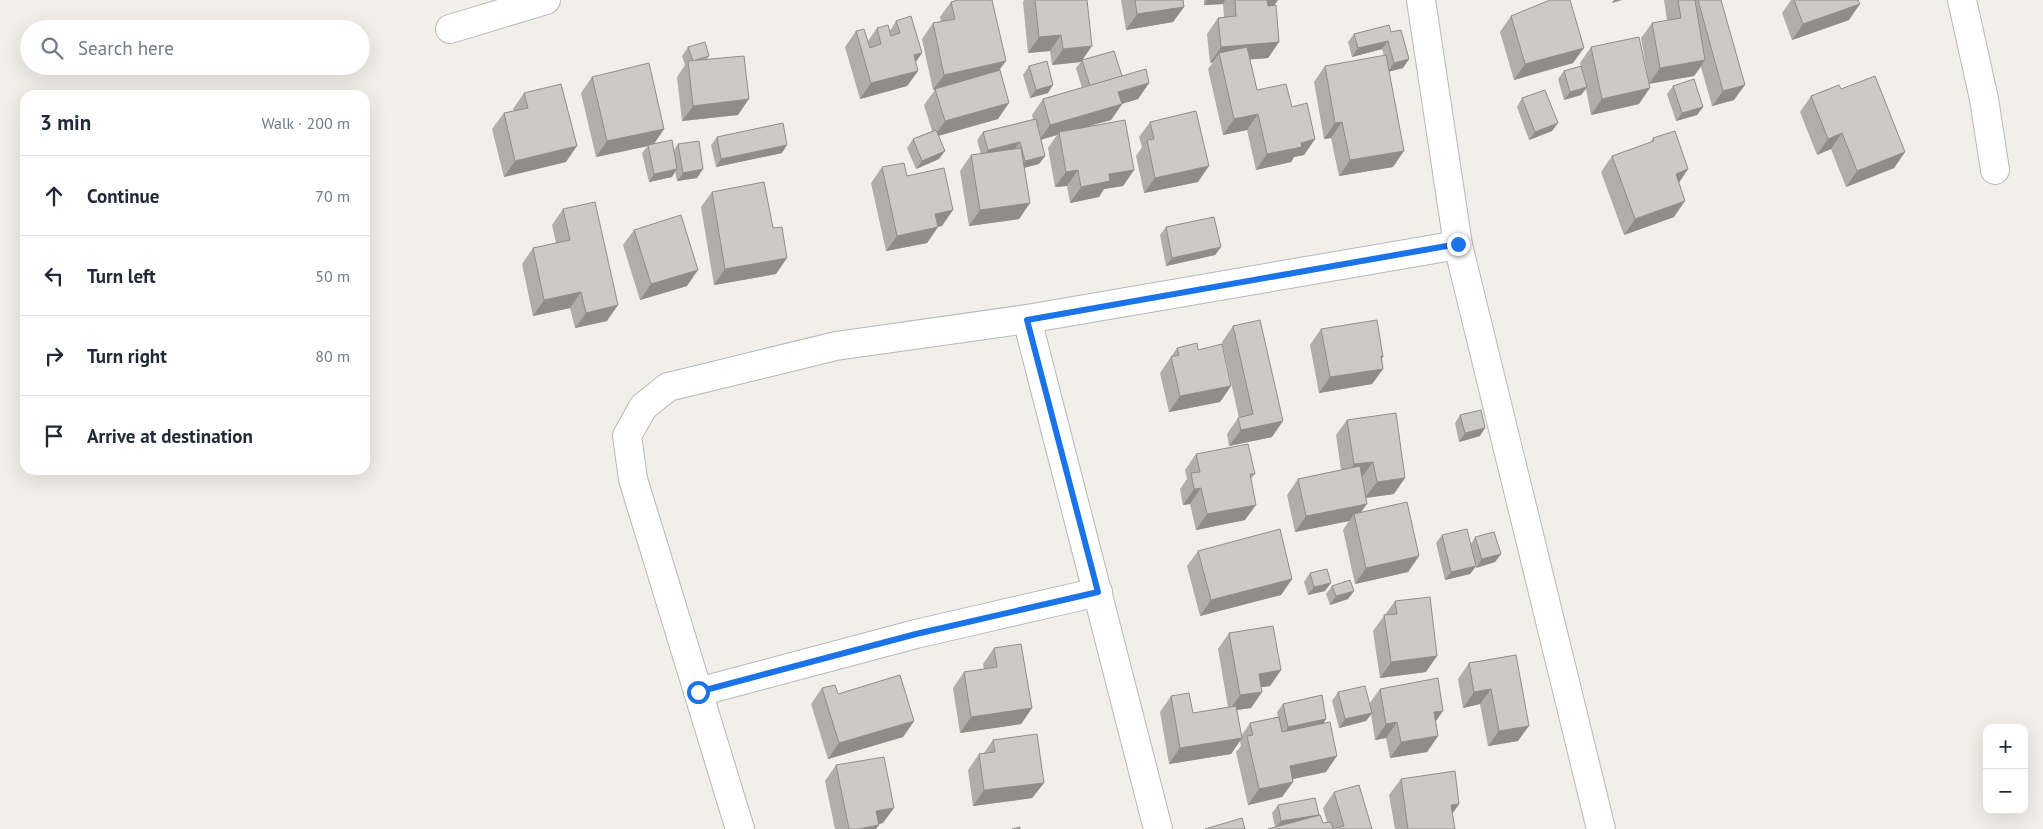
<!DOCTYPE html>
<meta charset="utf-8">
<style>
:root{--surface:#fff;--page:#f2f2f3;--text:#1f2937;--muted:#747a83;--line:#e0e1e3}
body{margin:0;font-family:"PT Sans",sans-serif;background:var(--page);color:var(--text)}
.controls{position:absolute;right:15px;bottom:15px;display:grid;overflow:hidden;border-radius:10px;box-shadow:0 5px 20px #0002}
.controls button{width:45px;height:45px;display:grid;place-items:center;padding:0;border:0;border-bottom:1px solid var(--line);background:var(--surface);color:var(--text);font:25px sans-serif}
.stop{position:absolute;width:15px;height:15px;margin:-11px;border:4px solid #1a73e8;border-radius:50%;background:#fff}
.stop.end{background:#1a73e8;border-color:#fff;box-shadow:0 1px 5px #0008}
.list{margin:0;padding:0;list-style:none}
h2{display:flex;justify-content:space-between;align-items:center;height:65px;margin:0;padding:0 20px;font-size:21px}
h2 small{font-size:16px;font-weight:400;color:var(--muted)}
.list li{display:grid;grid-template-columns:32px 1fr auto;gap:15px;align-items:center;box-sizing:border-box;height:80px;padding:0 20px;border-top:1px solid var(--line)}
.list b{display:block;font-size:19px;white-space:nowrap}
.list em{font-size:16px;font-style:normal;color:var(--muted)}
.icon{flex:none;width:28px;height:28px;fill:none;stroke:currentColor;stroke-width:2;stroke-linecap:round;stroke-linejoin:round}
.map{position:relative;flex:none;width:2043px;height:829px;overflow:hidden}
.search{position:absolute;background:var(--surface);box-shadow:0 5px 20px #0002;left:20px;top:20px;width:350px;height:55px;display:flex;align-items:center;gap:12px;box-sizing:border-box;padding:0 18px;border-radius:28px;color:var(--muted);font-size:19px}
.panel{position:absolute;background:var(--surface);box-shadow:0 5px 20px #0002;left:20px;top:90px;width:350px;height:385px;border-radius:15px}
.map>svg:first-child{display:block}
</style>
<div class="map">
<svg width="2043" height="829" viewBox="0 0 2043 829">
<rect width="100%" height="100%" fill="#f1efe8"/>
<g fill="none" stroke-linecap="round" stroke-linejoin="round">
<g stroke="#b5b8bc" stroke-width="30">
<g id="minor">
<polyline points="1421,0 1458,245 1601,829"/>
<polyline points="1962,0 1984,99 1995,170"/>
<polyline points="450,29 546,0"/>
<polyline points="1027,319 1158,829"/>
<polyline points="698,692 916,634 1098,592"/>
<polyline points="740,829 633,479 627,436 643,407 668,387 836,346 1027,319 1458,245"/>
</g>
</g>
<use href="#minor" stroke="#fff" stroke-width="28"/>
</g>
<g fill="#afaea9">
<polygon points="1024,0 1087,0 1083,59 1122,76 1149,83 1138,99 1122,104 1111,120 1084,127 1134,170 1123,186 1104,189 1099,197 1070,203 1067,186 1055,187 1048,148 1057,135 1041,140 1045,156 1039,164 1024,168 1030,203 1019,219 969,226 960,171 971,155 981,154 977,140 983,132 1033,119 1032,115 1043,99 1082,88 1076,68 1081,62 1052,65 1050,51 1028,53 1023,2"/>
<polygon points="1121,0 1183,0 1184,7 1173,22 1126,30"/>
<polygon points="1204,0 1278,0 1274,5 1279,42 1268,58 1250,59 1257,90 1292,107 1315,139 1304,155 1294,157 1291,162 1256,170 1247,130 1223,135 1208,69 1213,62 1210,63 1207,34 1218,18 1224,17 1223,4 1204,5"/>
<polygon points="1664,0 1721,0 1734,100 1712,106 1701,67 1694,76 1649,83 1639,104 1591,115 1586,89 1581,95 1564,100 1558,79 1564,71 1581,66 1580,63 1591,47 1648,78 1641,38 1652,23 1667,20"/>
<polygon points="1791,0 1858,0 1849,20 1792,40 1782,13"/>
<polygon points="951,2 1000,70 998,119 938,136 939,159 916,169 907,148 913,139 932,131 924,105 935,90 933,90 922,39 933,23 941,22 940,17"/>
<polygon points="1511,16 1573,63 1514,80 1500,32"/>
<polygon points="896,21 922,53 915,62 918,71 907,86 860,99 845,47 856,31 868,41 877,28 890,31"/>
<polygon points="1391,32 1409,59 1403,68 1389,71 1393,167 1339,176 1331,138 1324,139 1314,82 1325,66 1384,56 1382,49 1352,57 1348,42 1354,34"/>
<polygon points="688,47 709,56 707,59 738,115 682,121 677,77 685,65 682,56"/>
<polygon points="1029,66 1048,93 1030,98 1023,75"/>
<polygon points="592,77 664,129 654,144 674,150 678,144 703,169 697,178 677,181 675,171 672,177 649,182 642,153 648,146 596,157 581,93"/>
<polygon points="1673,86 1703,107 1697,115 1676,121 1667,94"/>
<polygon points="1841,89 1905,152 1894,168 1846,187 1831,149 1817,155 1800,112 1811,96"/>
<polygon points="524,93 566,162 504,177 492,129 504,113 514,111 513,109"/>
<polygon points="1522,98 1552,131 1529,140 1517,107"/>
<polygon points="1150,122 1198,182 1144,193 1136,156 1142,147 1139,137"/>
<polygon points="717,137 782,153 716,167 711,145"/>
<polygon points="1653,138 1688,169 1679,183 1674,217 1624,235 1601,172 1612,156 1650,143"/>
<polygon points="882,167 907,176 942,226 938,227 927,243 886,251 871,183"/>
<polygon points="712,192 776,274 714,285 701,207"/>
<polygon points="563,209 607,321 575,328 570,308 533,316 522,264 533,248 556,243 552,225"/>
<polygon points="1166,227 1221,247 1215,255 1166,266 1160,235"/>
<polygon points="634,230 687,286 640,300 623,245"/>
<polygon points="1233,326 1272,437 1229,446 1227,434 1238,418 1239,418 1222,342"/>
<polygon points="1321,329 1382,359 1383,369 1372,384 1319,393 1310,345"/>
<polygon points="1177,348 1198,350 1231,386 1220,402 1169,412 1160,373"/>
<polygon points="1460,415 1480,436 1459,442 1455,423"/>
<polygon points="1347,420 1394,494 1366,498 1361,513 1419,556 1408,572 1355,584 1343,530 1349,521 1295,532 1287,495 1298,479 1341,470 1336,435"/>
<polygon points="1196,454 1255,474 1251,479 1245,520 1196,530 1190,504 1183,505 1180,489 1187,479 1185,470"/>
<polygon points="1442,535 1471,544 1475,537 1501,554 1495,562 1476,568 1476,566 1470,574 1445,580 1436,543"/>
<polygon points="1198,551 1292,579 1281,595 1200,616 1187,566"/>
<polygon points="1310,573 1325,591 1308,595 1304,582"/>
<polygon points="1332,586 1354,591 1348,599 1330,605 1326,594"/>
<polygon points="1395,601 1426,672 1380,678 1373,631"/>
<polygon points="1229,633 1281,670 1270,686 1261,687 1262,692 1251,708 1237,710 1241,736 1250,723 1278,717 1277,712 1283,704 1326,719 1323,723 1326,772 1293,779 1293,782 1282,797 1248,805 1236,752 1241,746 1240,741 1231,754 1169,764 1160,712 1171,696 1193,713 1228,707 1218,649"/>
<polygon points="994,648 1032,708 1021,724 960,733 953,688 964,672 984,669 983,664"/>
<polygon points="1516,655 1518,741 1488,746 1480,704 1463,708 1458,679 1469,663"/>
<polygon points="822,688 838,694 914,721 903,737 828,759 811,704"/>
<polygon points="1380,689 1436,722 1438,736 1427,752 1390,758 1386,738 1375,740 1371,714 1366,721 1339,728 1332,701 1338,692 1369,704"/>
<polygon points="993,740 1044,783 1032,798 973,806 968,770 979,754 984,753"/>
<polygon points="836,765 883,823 879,824 876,829 835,829 825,781"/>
<polygon points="1401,779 1459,804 1452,814 1455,829 1395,829 1389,795"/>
<polygon points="1334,792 1372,829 1268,829 1275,827 1272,813 1278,805 1318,816 1323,823 1327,822 1323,808"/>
</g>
<g fill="#8f8d8a">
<polygon points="1207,0 1225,0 1223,4 1204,5"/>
<polygon points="1263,0 1278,0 1271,10"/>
<polygon points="1614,0 1622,0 1612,3"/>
<polygon points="1860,4 1849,20 1792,40 1803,24"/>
<polygon points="1184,7 1173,22 1126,30 1137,14"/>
<polygon points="1061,35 1050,51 1028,53 1039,37"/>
<polygon points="1388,41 1382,49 1352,57 1358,48"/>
<polygon points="1279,42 1268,58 1221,62 1219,53 1213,62 1210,63 1221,47"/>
<polygon points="1092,46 1081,62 1052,65 1063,49"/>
<polygon points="1584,48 1573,63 1514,80 1525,64"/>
<polygon points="922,53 911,69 914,55"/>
<polygon points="1409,59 1403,68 1388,72 1394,63"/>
<polygon points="1705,60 1694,76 1649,84 1660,68"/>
<polygon points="1006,61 995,76 933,90 944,75"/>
<polygon points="918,71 907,86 860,99 871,83"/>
<polygon points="1149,83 1138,99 1107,108 1118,92"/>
<polygon points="1053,85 1048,93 1030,98 1036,90"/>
<polygon points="1745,85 1734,100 1712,106 1723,91"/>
<polygon points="1587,87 1581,95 1564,100 1570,92"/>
<polygon points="1650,88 1639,104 1591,115 1602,99"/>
<polygon points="749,99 738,115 682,121 693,106"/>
<polygon points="1009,103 998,119 934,137 945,121"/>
<polygon points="1122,104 1111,120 1060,134 1059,132 1057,135 1039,140 1050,125"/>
<polygon points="1703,107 1697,115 1676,121 1682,113"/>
<polygon points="1258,114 1247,130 1223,135 1234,119"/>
<polygon points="1342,122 1331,138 1324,139 1335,123"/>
<polygon points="1558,123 1552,131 1529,140 1535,132"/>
<polygon points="664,129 653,145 596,157 607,141"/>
<polygon points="1842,133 1831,149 1817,155 1828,139"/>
<polygon points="1315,139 1304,155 1294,157 1291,162 1256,170 1267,154 1301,143"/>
<polygon points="1020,142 1014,150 982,159 988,150"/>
<polygon points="787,145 782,153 716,167 721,159"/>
<polygon points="577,146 566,162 504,177 515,161"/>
<polygon points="945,151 939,159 916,169 922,161"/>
<polygon points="1404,151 1393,167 1339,176 1350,160"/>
<polygon points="1905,152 1894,168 1846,187 1857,171"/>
<polygon points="1045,156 1039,164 1019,169 1025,161"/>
<polygon points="1209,166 1198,182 1144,193 1155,178"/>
<polygon points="677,169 672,177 649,182 654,174"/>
<polygon points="703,169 697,178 677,181 683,173"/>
<polygon points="1688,169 1677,185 1676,174"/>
<polygon points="1078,170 1067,186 1055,187 1066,172"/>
<polygon points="1134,170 1123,186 1104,189 1099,197 1070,203 1081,187 1109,174"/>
<polygon points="1685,201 1674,217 1624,235 1635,219"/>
<polygon points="1030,203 1019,219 969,226 980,210"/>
<polygon points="953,210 942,226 924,229 935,214"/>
<polygon points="938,227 927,243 886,251 897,236"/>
<polygon points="1221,247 1215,255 1166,266 1172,258"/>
<polygon points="787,258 776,274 714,285 725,269"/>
<polygon points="698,270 687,286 640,300 651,284"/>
<polygon points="581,292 570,308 533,316 544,300"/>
<polygon points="618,305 607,321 575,328 586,313"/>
<polygon points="1381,356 1383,357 1374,370 1383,369 1372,384 1319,393 1330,377"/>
<polygon points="1231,386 1220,402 1169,412 1180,396"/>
<polygon points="1283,421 1272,437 1229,446 1241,430"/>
<polygon points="1485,428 1480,436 1459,442 1465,433"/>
<polygon points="1373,462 1362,477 1343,480 1354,464"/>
<polygon points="1405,478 1394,494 1365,498 1377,482"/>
<polygon points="1201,488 1190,504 1183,505 1194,489"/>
<polygon points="1367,504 1356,519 1354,514 1349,521 1295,532 1306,516"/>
<polygon points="1256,505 1245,520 1196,530 1207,514"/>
<polygon points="1501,554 1495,562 1476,568 1482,559"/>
<polygon points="1419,556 1408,572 1355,584 1366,568"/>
<polygon points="1476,566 1470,574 1445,580 1451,572"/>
<polygon points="1292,579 1281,595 1200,616 1211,600"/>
<polygon points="1331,583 1325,591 1308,595 1314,587"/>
<polygon points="1354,591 1348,599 1330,605 1336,596"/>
<polygon points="1437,656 1426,672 1380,678 1391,662"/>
<polygon points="1281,670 1270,686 1248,689 1259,674"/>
<polygon points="1491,689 1480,704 1463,708 1474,692"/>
<polygon points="1262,692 1251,708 1229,711 1240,695"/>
<polygon points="1032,708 1021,724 960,733 971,717"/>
<polygon points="1443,711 1432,727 1434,712"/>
<polygon points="1372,713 1366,721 1339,728 1345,719"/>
<polygon points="1326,719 1321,728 1282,736 1288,727"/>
<polygon points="914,721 903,737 828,759 839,743"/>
<polygon points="1397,722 1386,738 1375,740 1386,724"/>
<polygon points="1529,726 1518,741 1488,746 1499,731"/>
<polygon points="1438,736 1427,752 1390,758 1401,742"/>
<polygon points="1242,738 1231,754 1169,764 1180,748"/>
<polygon points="1337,756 1326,772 1279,782 1290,766"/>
<polygon points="1293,782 1282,797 1248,805 1259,789"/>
<polygon points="1044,783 1032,798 973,806 984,790"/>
<polygon points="1459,804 1448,820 1451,805"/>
<polygon points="894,808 883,823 865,827 876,811"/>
<polygon points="1319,815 1313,823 1275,829 1281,821"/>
<polygon points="879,825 876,829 859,829"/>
</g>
<g fill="#cccac5" stroke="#8f8d8a">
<polygon points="958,0 992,0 1006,61 944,75 933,23 955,19 951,2"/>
<polygon points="1035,0 1087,0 1092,46 1063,49 1061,35 1039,37"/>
<polygon points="1135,0 1183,0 1184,7 1137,14"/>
<polygon points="1235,0 1267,0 1268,6 1276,5 1279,42 1221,47 1218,18 1236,16"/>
<polygon points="1550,0 1570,0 1584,48 1525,64 1511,16"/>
<polygon points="1678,0 1695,0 1705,60 1660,68 1652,23 1681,18"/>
<polygon points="1698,0 1721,0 1745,85 1723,91"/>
<polygon points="1794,0 1858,0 1860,4 1803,24"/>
<polygon points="911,16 922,53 914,55 918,71 871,83 856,31 864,29 870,48 881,44 877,28 888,25 891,36 900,33 896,21"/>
<polygon points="1389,25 1391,32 1401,30 1409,59 1394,63 1388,41 1358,48 1354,34"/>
<polygon points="1639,37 1650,88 1602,99 1591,47"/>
<polygon points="705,42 709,56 693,61 688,47"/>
<polygon points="1247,47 1257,90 1286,84 1292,107 1307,103 1315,139 1301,143 1302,147 1267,154 1258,114 1234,119 1219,53"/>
<polygon points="1114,51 1122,76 1090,86 1082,60"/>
<polygon points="1386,55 1404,151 1350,160 1342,122 1335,123 1325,66"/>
<polygon points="744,56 749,99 693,106 688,61"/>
<polygon points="1047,61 1053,85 1036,90 1029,66"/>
<polygon points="649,63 664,129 607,141 592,77"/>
<polygon points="1581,66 1587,87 1570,92 1564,71"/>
<polygon points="1146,69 1149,83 1118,92 1122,104 1050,125 1043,99"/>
<polygon points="1000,70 1009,103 945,121 935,89"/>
<polygon points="1875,76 1905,152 1857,171 1842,133 1828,139 1811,96 1839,85 1841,89"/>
<polygon points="1694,79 1703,107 1682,113 1673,86"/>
<polygon points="561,84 577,146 515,161 504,113 528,108 524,93"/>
<polygon points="1545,90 1558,123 1535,132 1522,98"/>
<polygon points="1196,111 1209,166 1155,178 1147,140 1154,139 1150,122"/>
<polygon points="1036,119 1045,156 1025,161 1020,142 988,150 983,132"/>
<polygon points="1125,120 1134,170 1109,174 1110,181 1081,187 1078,170 1066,172 1059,132"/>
<polygon points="783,123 787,145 721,159 717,137"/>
<polygon points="936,130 945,151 922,161 913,139"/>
<polygon points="1675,131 1688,169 1676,174 1685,201 1635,219 1612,156 1654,141 1653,138"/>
<polygon points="672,140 677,169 654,174 648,145"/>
<polygon points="699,141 703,169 683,173 678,144"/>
<polygon points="1021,148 1030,203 980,210 971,155"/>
<polygon points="904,163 907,176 944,168 953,210 935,214 938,227 897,236 882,167"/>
<polygon points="764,182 773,228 782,227 787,258 725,269 712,192"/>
<polygon points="595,202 618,305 586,313 581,292 544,300 533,248 570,240 563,209"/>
<polygon points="681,215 698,270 651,284 634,230"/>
<polygon points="1214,217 1221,247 1172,258 1166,227"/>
<polygon points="1260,320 1283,421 1241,430 1238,418 1253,414 1233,326"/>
<polygon points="1377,320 1383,357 1381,356 1383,369 1330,377 1321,329"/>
<polygon points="1197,343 1198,350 1222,344 1231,386 1180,396 1171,357 1179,355 1177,348"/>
<polygon points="1481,410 1485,428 1465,433 1460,415"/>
<polygon points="1396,413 1405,478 1377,482 1373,462 1354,464 1347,420"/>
<polygon points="1248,444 1255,474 1250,474 1256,505 1207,514 1201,488 1194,489 1191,473 1200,472 1196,454"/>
<polygon points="1360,466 1367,504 1306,516 1298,479"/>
<polygon points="1407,502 1419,556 1366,568 1354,514"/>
<polygon points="1280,529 1292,579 1211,600 1198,551"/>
<polygon points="1467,529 1476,566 1451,572 1442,535"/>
<polygon points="1494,532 1501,554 1482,559 1475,537"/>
<polygon points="1327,569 1331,583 1314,587 1310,573"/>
<polygon points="1350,580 1354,591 1336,596 1332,586"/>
<polygon points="1430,597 1437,656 1391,662 1384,615 1397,614 1395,601"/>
<polygon points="1273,626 1281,670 1259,674 1262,692 1240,695 1229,633"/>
<polygon points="1021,644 1032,708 971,717 964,672 997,667 994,648"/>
<polygon points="1516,655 1529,726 1499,731 1491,689 1474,692 1469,663"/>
<polygon points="900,675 914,721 839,743 822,688 835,685 838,694"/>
<polygon points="1438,678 1443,711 1434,712 1438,736 1401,742 1397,722 1386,724 1380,689"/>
<polygon points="1365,686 1372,713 1345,719 1338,692"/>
<polygon points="1189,693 1193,713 1236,706 1242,738 1180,748 1171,696"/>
<polygon points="1322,695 1326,719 1288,727 1283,704"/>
<polygon points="1279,717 1282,732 1330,722 1337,756 1290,766 1293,782 1259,789 1247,736 1253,735 1250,723"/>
<polygon points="1037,734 1044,783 984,790 979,754 995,752 993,740"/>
<polygon points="884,757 894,808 876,811 879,825 859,829 849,829 836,765"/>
<polygon points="1455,771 1459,804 1451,805 1455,829 1408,829 1401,779"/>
<polygon points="1359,785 1372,829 1336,829 1336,828 1344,826 1334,792"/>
<polygon points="1315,798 1319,815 1281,821 1278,805"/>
<polygon points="1320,815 1323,823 1331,822 1333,829 1268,829"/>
<polygon points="1242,818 1245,829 1205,829"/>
<polygon points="1020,827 1020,829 1012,829"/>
</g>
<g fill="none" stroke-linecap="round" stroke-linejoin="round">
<polyline stroke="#1a73e8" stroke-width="6" points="698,692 916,634 1098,592 1027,320 1458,244"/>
</g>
</svg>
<div class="controls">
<button>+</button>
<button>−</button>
</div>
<div class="stop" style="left:698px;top:692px"></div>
<div class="stop end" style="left:1458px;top:244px"></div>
<div class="search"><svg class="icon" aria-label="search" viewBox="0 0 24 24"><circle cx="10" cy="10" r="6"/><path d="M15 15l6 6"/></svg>Search here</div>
<section class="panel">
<h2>3 min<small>Walk · 200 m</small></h2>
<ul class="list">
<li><svg class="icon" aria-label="ahead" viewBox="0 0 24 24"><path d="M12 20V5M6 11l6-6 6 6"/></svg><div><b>Continue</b></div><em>70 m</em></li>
<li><svg class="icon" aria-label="left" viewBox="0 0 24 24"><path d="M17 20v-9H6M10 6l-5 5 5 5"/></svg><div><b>Turn left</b></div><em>50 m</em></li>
<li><svg class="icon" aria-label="right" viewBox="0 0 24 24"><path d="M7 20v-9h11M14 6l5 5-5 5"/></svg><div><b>Turn right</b></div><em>80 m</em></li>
<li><svg class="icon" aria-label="arrive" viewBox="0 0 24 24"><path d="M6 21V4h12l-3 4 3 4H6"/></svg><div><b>Arrive at destination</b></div></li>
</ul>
</section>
</div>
